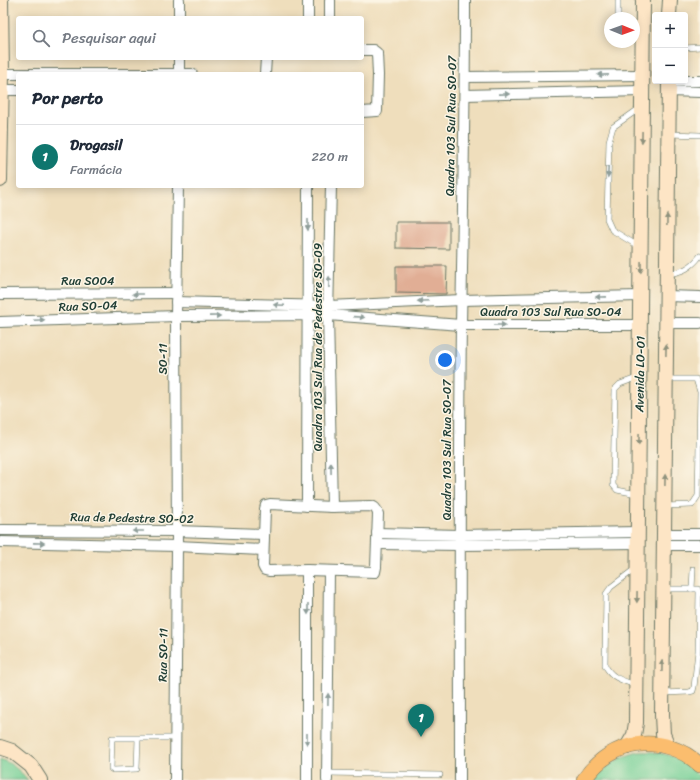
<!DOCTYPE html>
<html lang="pt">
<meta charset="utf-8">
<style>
:root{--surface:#fff;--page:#f6f6f7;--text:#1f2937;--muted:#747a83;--line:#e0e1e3;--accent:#0f766e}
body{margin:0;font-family:Sriracha,sans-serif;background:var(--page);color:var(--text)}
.controls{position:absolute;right:12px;top:12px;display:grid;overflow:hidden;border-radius:4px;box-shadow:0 2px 10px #0003}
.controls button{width:36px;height:36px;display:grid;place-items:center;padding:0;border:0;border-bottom:1px solid var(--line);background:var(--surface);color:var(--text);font:20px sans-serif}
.compass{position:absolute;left:604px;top:12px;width:36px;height:36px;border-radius:50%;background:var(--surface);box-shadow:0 2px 10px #0003;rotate:91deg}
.you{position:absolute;left:445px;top:360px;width:14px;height:14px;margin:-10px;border:3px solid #fff;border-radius:50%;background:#1a73e8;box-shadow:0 0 0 6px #1a73e833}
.badge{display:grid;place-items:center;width:26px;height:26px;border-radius:50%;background:var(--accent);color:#fff;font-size:13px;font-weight:700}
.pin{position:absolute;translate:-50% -33px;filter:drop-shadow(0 1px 2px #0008)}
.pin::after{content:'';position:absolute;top:21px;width:14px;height:12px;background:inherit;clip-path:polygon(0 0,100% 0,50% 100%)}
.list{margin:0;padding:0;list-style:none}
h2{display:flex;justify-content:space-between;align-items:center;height:52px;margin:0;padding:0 16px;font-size:17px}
h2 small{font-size:13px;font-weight:400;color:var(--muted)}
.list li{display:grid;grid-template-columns:26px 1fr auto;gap:12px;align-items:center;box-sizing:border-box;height:64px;padding:0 16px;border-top:1px solid var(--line)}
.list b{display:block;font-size:15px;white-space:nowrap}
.list p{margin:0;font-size:13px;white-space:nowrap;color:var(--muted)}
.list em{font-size:13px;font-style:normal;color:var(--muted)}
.icon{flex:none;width:22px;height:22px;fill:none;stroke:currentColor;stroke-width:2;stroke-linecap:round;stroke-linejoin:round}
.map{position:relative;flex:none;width:700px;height:780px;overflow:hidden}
.search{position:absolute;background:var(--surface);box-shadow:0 2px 10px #0003;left:16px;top:16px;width:348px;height:44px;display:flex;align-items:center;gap:10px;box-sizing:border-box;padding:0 14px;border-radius:4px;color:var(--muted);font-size:15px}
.panel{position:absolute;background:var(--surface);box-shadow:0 2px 10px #0003;left:16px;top:72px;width:348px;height:116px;border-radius:4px}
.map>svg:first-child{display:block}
</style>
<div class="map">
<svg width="700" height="780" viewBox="0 0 700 780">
<rect width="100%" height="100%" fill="#fcf5e5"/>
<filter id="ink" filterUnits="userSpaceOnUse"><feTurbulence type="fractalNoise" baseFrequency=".025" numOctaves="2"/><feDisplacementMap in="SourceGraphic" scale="8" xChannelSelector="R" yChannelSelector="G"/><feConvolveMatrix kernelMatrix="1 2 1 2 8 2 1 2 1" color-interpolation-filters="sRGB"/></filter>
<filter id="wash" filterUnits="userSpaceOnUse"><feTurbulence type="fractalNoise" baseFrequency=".012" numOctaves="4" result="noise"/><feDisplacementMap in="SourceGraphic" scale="16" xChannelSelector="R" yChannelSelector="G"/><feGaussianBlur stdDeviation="0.9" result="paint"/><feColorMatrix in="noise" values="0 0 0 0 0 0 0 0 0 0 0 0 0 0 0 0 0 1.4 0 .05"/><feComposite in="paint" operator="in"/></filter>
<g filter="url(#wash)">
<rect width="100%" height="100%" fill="#efdebc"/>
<g fill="#76d097" stroke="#4a8666">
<path d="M639,752C663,750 684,758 700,776V780H594C606,765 620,756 639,752Z"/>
<path d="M0,759C12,763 20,771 28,780H0Z"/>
</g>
<g id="blocks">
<g fill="#e1ae95">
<polygon points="396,222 449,222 449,249 396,248"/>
<polygon points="396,266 447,266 446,294 396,293"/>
</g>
</g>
</g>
<g filter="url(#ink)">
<use href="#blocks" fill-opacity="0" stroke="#687564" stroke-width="1"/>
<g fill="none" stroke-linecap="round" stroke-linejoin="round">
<g stroke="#687564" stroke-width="6">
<g id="lane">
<polyline points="618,0 618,18"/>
<polyline points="685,48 700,47"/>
<polyline points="669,134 700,135"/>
<polyline points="638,246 612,230 607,219 609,141 613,127 640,108"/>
<path d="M668,274C682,272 691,268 700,256"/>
<polyline points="637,494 617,490 613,485 615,389 620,384 639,377"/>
<polyline points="665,506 692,505 698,496 700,392 696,379 667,379"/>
<polyline points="692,589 693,569"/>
<path d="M635,685C622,680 611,678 605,665L606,594L611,587L636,568"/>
<polyline points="663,693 689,692 693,691 694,687 698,651 699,592 698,589 664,589"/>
<polyline points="138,738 137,769 113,770 111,769 112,738 175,738"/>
<polyline points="327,773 440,775"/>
</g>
</g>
<g stroke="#687564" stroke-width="12">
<g id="street">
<polyline points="179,0 179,18"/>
<polyline points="308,18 308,0"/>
<polyline points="330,18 330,0"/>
<polyline points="362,50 373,50 377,53 378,75 377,111 362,112"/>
<polyline points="179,58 179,74"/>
<polyline points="2,74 192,74"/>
<polyline points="265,74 266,58"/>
<polyline points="465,77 642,75"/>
<polyline points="669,81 700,81"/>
<polyline points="2,90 18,90"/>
<polyline points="668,91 700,92"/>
<polyline points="465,95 642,91"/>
<polyline points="331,186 328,315 332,507"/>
<polyline points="0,294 177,293"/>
<polyline points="666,296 700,297"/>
<polyline points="176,302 329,306 462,300 640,296"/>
<polyline points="0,322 176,316 328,315 461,325 640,325"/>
<polyline points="666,323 700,323"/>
<path d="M270,504L332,507L370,506C374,506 377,509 378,514L376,567L375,572L307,570L269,571L265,570L263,566L265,509L266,505Z"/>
<polyline points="307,506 308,186"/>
<polyline points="0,530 177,531 264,534"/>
<polyline points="377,533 460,535 638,532"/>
<polyline points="664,534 700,534"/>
<polyline points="0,542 177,546 263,550"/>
<polyline points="377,544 460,545 638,543"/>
<polyline points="664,545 700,545"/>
<polyline points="175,780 177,546 176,316 178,186"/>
<polyline points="307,780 307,570"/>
<polyline points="327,780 329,571"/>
<path d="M460,780C460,628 459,477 461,325C463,217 465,108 465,0"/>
</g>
</g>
<g stroke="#687564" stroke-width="16">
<g id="secondary">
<polyline points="669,15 670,0"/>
<polyline points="0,180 2,74 1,0"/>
<polyline points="668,746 663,734 662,715 669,81"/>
<polyline points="0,747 12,751 31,766 40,780"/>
<polyline points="627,747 634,735 636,723 643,0"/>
</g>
</g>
<g stroke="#687564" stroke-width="16">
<path id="primary" d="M584,780C611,738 664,732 700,765"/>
</g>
<use href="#lane" stroke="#fff" stroke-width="5"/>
<use href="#street" stroke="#fff" stroke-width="10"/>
<use href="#secondary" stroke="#fde5c5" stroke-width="14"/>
<use href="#primary" stroke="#fbbd6e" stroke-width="15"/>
</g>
<defs><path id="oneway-solid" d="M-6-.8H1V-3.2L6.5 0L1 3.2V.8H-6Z"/></defs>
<g fill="#8f9e9a">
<use href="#oneway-solid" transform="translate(603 75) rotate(179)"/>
<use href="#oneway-solid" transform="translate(504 94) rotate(-1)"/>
<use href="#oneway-solid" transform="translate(608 172) rotate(92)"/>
<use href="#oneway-solid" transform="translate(308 225) rotate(90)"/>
<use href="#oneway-solid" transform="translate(329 282) rotate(-89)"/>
<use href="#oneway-solid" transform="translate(138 294) rotate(180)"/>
<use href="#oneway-solid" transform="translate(601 297) rotate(179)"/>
<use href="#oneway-solid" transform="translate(423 301) rotate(177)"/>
<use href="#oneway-solid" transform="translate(279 305) rotate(-178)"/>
<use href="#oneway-solid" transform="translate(215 316) rotate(-1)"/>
<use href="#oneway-solid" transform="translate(359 317) rotate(4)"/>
<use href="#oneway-solid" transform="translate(39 320) rotate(-2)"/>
<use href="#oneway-solid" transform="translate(500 325)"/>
<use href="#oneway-solid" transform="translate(331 468) rotate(-91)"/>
<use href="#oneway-solid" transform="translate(138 531) rotate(-180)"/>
<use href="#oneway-solid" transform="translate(39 543) rotate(1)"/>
<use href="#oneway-solid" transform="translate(308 609) rotate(90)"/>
<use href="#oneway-solid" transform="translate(328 699) rotate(-89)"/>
<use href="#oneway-solid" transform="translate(307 739) rotate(90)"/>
</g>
<g fill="#8e917c">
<use href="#oneway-solid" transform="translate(642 137) rotate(91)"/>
<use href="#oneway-solid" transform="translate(667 220) rotate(-89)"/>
<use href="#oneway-solid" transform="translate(641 267) rotate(91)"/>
<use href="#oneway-solid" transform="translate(666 350) rotate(-89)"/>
<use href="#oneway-solid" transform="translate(639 439) rotate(91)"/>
<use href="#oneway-solid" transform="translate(665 480) rotate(-89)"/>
<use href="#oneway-solid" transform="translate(637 597) rotate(91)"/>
<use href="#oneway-solid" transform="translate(662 666) rotate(-89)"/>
</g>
</g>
<g text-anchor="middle" stroke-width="3" stroke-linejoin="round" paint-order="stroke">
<g font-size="12" fill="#1f3d34" stroke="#fcf5e5">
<text transform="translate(451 126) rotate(-89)" y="4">Quadra 103 Sul Rua SO-07</text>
<text x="88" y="285">Rua SO04</text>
<text transform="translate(88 306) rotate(-2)" y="4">Rua SO-04</text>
<text x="551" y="316">Quadra 103 Sul Rua SO-04</text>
<text transform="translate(318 347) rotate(-90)" y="4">Quadra 103 Sul Rua de Pedestre SO-09</text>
<text transform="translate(163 359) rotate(-90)" y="4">SO-11</text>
<text transform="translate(640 374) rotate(-89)" y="4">Avenida LO-01</text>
<text transform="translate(447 450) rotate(-90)" y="4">Quadra 103 Sul Rua SO-07</text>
<text transform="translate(132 518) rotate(1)" y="4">Rua de Pedestre SO-02</text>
<text transform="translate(163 655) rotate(-89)" y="4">Rua SO-11</text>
</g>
</g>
</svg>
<div class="controls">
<button>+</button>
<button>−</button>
</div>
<svg class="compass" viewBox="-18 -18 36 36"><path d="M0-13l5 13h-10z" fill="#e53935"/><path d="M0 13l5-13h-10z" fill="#747a83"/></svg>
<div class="you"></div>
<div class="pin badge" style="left:421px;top:737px">1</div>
<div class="search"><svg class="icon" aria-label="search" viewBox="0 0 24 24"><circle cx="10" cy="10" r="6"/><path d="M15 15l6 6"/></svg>Pesquisar aqui</div>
<section class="panel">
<h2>Por perto<small></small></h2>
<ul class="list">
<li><span class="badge">1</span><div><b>Drogasil</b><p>Farmácia</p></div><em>220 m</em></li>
</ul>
</section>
</div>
